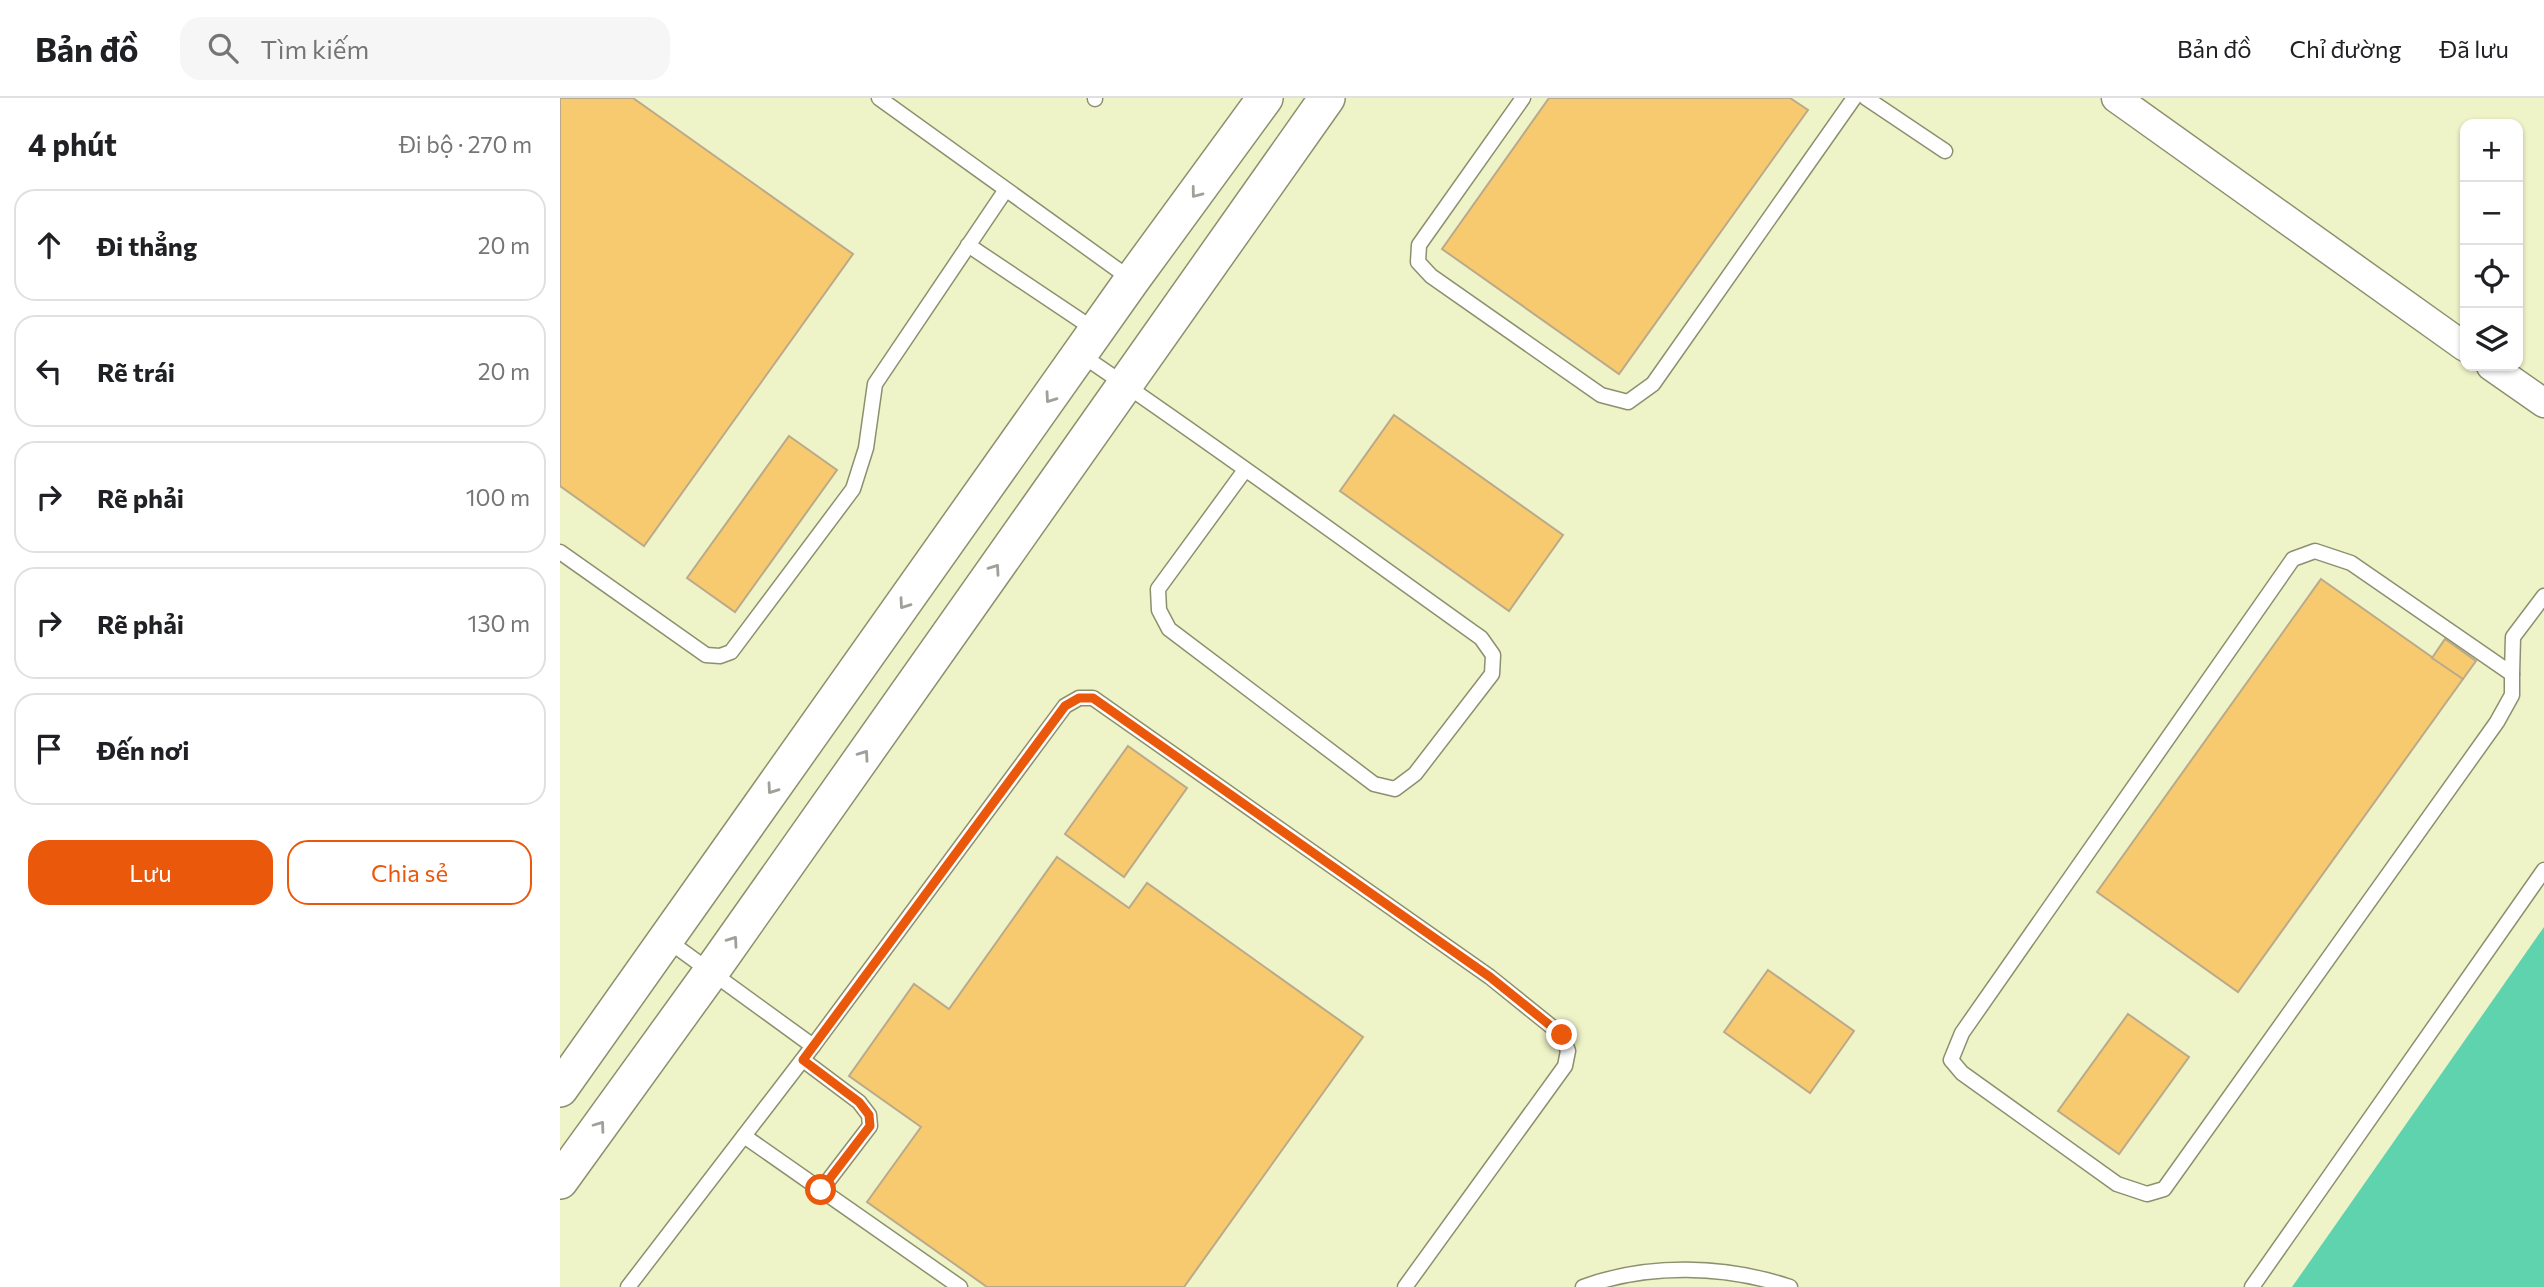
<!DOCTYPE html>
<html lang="vi">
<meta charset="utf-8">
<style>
:root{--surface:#fff;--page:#f6f6f6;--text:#202124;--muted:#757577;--line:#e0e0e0;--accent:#ea580c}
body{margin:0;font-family:Commissioner,sans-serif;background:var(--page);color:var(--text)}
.controls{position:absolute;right:21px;top:21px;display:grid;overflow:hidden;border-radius:14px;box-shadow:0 2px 5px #0004}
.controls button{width:63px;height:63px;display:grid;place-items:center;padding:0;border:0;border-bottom:2px solid var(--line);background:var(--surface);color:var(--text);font:35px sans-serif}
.stop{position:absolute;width:21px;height:21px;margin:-16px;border:5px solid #ea580c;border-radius:50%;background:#fff}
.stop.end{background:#ea580c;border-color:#fff;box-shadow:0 2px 7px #0008}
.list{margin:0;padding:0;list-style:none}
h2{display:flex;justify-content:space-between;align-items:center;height:91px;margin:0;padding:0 28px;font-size:30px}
h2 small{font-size:23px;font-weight:400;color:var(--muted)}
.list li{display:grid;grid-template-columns:46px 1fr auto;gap:21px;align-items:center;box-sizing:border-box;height:112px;margin:0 14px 14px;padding:0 14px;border:2px solid var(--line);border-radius:21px}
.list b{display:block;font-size:26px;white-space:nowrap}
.list em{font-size:23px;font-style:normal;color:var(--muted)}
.actions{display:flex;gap:14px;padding:21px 28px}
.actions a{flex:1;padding:16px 0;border:2px solid var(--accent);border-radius:21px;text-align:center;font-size:24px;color:var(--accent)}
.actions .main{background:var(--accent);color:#fff}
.icon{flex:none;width:38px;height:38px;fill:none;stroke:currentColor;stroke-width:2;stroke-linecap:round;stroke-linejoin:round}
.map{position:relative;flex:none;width:1984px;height:1189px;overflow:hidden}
header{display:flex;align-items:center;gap:42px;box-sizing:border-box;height:98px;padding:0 35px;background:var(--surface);border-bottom:2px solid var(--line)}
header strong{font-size:33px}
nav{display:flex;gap:38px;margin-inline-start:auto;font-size:24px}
.search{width:490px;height:63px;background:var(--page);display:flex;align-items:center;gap:18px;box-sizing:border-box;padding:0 24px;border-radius:21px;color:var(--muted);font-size:26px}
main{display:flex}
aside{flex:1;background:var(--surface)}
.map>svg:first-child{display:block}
</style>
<header>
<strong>Bản đồ</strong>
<div class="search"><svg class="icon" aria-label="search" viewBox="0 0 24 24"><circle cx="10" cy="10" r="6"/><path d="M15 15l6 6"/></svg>Tìm kiếm</div>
<nav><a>Bản đồ</a><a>Chỉ đường</a><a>Đã lưu</a></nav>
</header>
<main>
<aside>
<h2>4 phút<small>Đi bộ · 270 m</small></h2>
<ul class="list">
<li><svg class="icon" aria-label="ahead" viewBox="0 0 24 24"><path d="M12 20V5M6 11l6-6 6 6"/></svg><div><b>Đi thẳng</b></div><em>20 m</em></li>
<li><svg class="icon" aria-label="left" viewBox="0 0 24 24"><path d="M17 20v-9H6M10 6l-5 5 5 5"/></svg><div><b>Rẽ trái</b></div><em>20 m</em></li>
<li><svg class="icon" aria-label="right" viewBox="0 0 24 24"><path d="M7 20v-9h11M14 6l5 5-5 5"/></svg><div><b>Rẽ phải</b></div><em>100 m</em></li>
<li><svg class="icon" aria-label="right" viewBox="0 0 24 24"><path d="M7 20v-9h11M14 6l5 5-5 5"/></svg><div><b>Rẽ phải</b></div><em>130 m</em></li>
<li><svg class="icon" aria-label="arrive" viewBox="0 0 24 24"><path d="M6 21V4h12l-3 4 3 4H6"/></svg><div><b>Đến nơi</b></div></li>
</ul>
<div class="actions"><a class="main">Lưu</a><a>Chia sẻ</a></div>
</aside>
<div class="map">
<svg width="1984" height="1189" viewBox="0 0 1984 1189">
<rect width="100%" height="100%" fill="#fbfeda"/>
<path fill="#eff3c8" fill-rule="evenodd" d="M0,0H1984V1189H0ZM1905,26H1958V268H1905Z"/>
<polygon fill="#5ed3ad" points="1984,829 1984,1189 1732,1189"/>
<g fill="#f7ca70" stroke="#baaa8a" stroke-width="2">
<polygon points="0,0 73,0 293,156 84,448 0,388"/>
<polygon points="989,0 1230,0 1248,12 1059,276 882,151"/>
<polygon points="834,317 1003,437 949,513 780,393"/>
<polygon points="229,338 277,372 175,514 127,480"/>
<polygon points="1761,481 1903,581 1678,894 1537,794"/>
<polygon points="1885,541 1916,563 1903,581 1872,560"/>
<polygon points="568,648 627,690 564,779 505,736"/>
<polygon points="497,759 569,810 587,785 803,939 624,1189 427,1189 307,1104 361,1029 289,978 354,886 389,911"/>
<polygon points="1208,872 1294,933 1250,995 1164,934"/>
<polygon points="1568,916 1629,959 1559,1056 1498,1013"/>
</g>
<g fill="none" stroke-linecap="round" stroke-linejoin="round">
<g stroke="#8d906e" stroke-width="17">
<g id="service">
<polyline points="319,0 572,182"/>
<polyline points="963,0 859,147 858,164 871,178 1041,297 1068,304 1093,286 1294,0"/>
<polyline points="1306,0 1385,53"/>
<polyline points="535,1 535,0"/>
<polyline points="408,147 535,232"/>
<path d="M520,256C656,348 788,445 921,540L933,557L932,576L855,676L835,691L814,686L609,531L599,512L598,491L685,372"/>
<polygon points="1755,453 1791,465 1952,576 1952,597 1937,624 1604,1091 1587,1096 1557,1086 1402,975 1391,962 1402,935 1733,461"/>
<polyline points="0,454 146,557 160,558 171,554 293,391 306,350 315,286 445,93"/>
<polyline points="1952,576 1953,539 1984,498"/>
<polyline points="107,842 253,948 505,608 519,600 533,600 930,879 1002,937 1008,953 1005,968 845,1189"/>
<polyline points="243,962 299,1004 309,1017 310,1028 261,1092"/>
<polyline points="184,1038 400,1189"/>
<polyline points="68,1189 253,948"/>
<path d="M1023,1189C1088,1165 1165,1167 1230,1189"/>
<polyline points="1692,1189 1984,772"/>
</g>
</g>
<g stroke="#8d906e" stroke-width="31">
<g id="minor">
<polyline points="1556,0 1905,249"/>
<polyline points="1931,268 1984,305"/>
</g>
</g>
<g stroke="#8d906e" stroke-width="38">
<g id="tertiary">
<polyline points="0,991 572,182 705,0"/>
<polyline points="0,1083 151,874 767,0"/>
</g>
</g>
<use href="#service" stroke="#fff" stroke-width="14"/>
<use href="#minor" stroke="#fff" stroke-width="28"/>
<use href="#tertiary" stroke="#fff" stroke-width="35"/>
</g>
<defs><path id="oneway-chevron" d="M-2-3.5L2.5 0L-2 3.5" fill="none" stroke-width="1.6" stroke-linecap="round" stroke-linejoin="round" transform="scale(1.75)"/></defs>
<g stroke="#a0a09a">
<use href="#oneway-chevron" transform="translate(636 95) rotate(127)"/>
<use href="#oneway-chevron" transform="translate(490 300) rotate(125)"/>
<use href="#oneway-chevron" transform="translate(435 471) rotate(-55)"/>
<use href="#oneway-chevron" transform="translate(344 506) rotate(125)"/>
<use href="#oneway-chevron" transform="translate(304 657) rotate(-55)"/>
<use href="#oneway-chevron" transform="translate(212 691) rotate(125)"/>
<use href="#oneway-chevron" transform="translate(173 843) rotate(-55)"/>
<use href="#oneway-chevron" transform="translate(40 1028) rotate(-54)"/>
</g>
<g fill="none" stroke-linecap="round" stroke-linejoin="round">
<polyline stroke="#ea580c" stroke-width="9" points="261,1092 310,1028 309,1017 299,1004 243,962 505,608 519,600 533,600 930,879 1002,937"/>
</g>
</svg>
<div class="controls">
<button>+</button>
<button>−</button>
<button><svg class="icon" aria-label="locate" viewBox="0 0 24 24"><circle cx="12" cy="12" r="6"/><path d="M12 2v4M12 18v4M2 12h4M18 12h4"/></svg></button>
<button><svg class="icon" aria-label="layers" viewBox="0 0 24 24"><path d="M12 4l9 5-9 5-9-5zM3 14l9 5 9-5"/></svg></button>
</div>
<div class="stop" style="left:261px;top:1092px"></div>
<div class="stop end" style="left:1002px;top:937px"></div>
</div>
</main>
